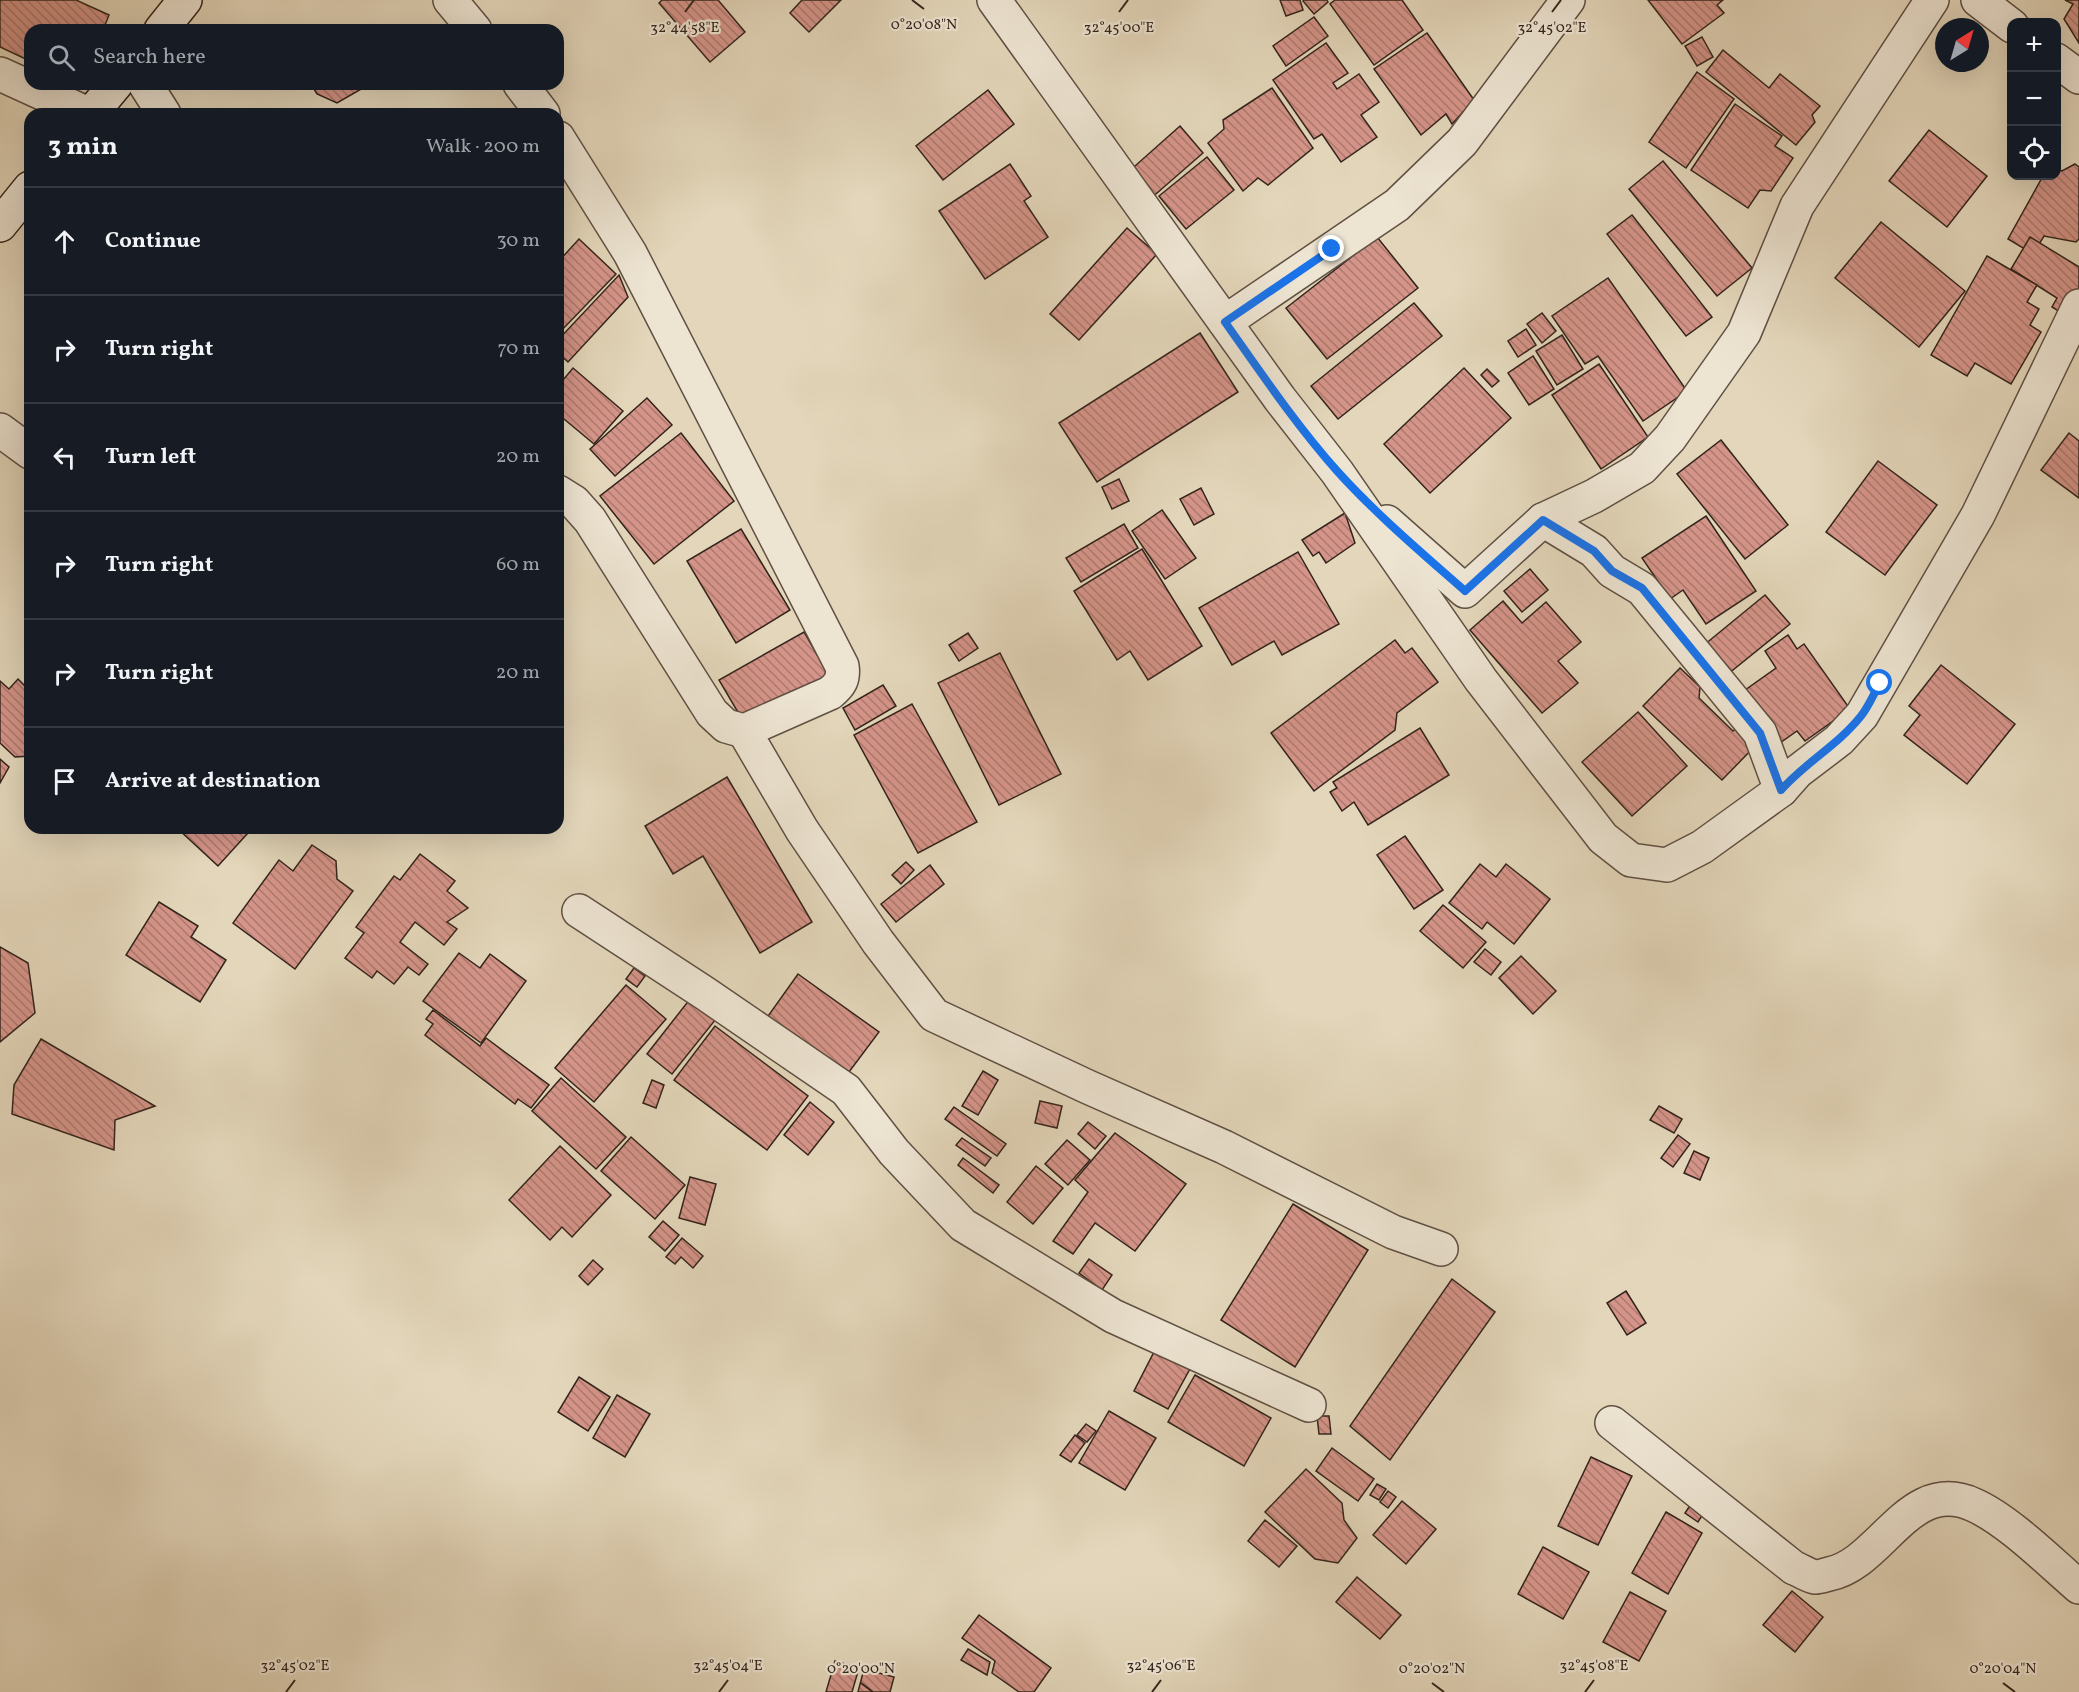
<!DOCTYPE html>
<meta charset="utf-8">
<style>
:root{--surface:#171b24;--page:#242831;--text:#f1f3f6;--muted:#9ea1a6;--line:#363941}
body{margin:0;font-family:Vollkorn,serif;background:var(--page);color:var(--text)}
.controls{position:absolute;right:18px;top:18px;display:grid;overflow:hidden;border-radius:12px;box-shadow:0 6px 24px #0002}
.controls button{width:54px;height:54px;display:grid;place-items:center;padding:0;border:0;border-bottom:2px solid var(--line);background:var(--surface);color:var(--text);font:30px sans-serif}
.compass{position:absolute;left:1935px;top:18px;width:54px;height:54px;border-radius:50%;background:var(--surface);box-shadow:0 6px 24px #0002;rotate:37deg}
.stop{position:absolute;width:18px;height:18px;margin:-14px;border:4px solid #1a73e8;border-radius:50%;background:#fff}
.stop.end{background:#1a73e8;border-color:#fff;box-shadow:0 2px 6px #0008}
.list{margin:0;padding:0;list-style:none}
h2{display:flex;justify-content:space-between;align-items:center;height:78px;margin:0;padding:0 24px;font-size:26px}
h2 small{font-size:20px;font-weight:400;color:var(--muted)}
.list li{display:grid;grid-template-columns:39px 1fr auto;gap:18px;align-items:center;box-sizing:border-box;height:108px;padding:0 24px;border-top:2px solid var(--line)}
.list b{display:block;font-size:22px;white-space:nowrap}
.list em{font-size:20px;font-style:normal;color:var(--muted)}
.icon{flex:none;width:33px;height:33px;fill:none;stroke:currentColor;stroke-width:2;stroke-linecap:round;stroke-linejoin:round}
.map{position:relative;flex:none;width:2079px;height:1692px;overflow:hidden}
.search{position:absolute;background:var(--surface);box-shadow:0 6px 24px #0002;left:24px;top:24px;width:540px;height:66px;display:flex;align-items:center;gap:15px;box-sizing:border-box;padding:0 21px;border-radius:18px;color:var(--muted);font-size:22px}
.panel{position:absolute;background:var(--surface);box-shadow:0 6px 24px #0002;left:24px;top:108px;width:540px;height:726px;border-radius:18px}
.map>svg:first-child{display:block}
</style>
<div class="map">
<svg width="2079" height="1692" viewBox="0 0 2079 1692">
<defs>
<pattern id="building-back-hatch" width="6" height="6" patternUnits="userSpaceOnUse" patternTransform="scale(1.5)"><rect width="6" height="6" fill="#d59489"/><path d="M-1 5l2 2M0 0l6 6M5-1l2 2" fill="none" stroke="#ad796f"/></pattern>
</defs>
<rect width="100%" height="100%" fill="#e3d6ba"/>
<filter id="stains"><feTurbulence type="fractalNoise" baseFrequency=".00333" numOctaves="4"/><feColorMatrix values="0 0 0 0 .2 0 0 0 0 .09 0 0 0 0 .02 0 0 0 .5 -.17"/></filter>
<radialGradient id="worn" r=".72"><stop offset=".6" stop-color="#630" stop-opacity="0"/><stop offset="1" stop-color="#630" stop-opacity=".3"/></radialGradient>
<g fill="url(#building-back-hatch)" stroke="#33241b" stroke-width="1.5">
<polygon points="0,0 76,0 109,15 103,30 30,30 30,61 0,47"/>
<polygon points="662,0 718,0 745,32 710,62 659,3"/>
<polygon points="802,0 841,0 809,32 790,13"/>
<polygon points="1280,0 1300,0 1303,10 1286,16"/>
<polygon points="1304,0 1327,0 1328,2 1314,14 1303,1"/>
<polygon points="1335,0 1402,0 1423,30 1374,65 1330,4"/>
<polygon points="1648,0 1723,0 1717,5 1724,13 1682,44"/>
<polygon points="2065,0 2079,0 2079,43 2064,19 2073,4"/>
<polygon points="1314,17 1328,36 1286,66 1273,46"/>
<polygon points="1427,33 1474,100 1452,124 1446,114 1421,135 1374,69"/>
<polygon points="1702,37 1713,57 1697,66 1685,46"/>
<polygon points="1326,43 1348,73 1333,83 1337,89 1359,74 1379,102 1361,115 1377,137 1341,162 1322,134 1314,139 1273,80"/>
<polygon points="1723,50 1769,88 1780,74 1820,106 1812,115 1815,122 1796,145 1706,72"/>
<polygon points="1697,72 1734,99 1686,168 1649,142"/>
<polygon points="311,84 370,84 337,103 317,94"/>
<polygon points="1272,88 1313,148 1268,185 1258,178 1243,191 1208,143 1224,129 1223,120"/>
<polygon points="988,90 1014,124 943,180 916,146"/>
<polygon points="1735,104 1782,136 1775,146 1793,158 1771,191 1760,190 1748,208 1691,170"/>
<polygon points="1180,126 1203,153 1149,200 1126,174"/>
<polygon points="1929,130 1987,176 1947,227 1889,181"/>
<polygon points="1207,157 1234,190 1186,229 1159,196"/>
<polygon points="1663,161 1752,268 1717,296 1629,189"/>
<polygon points="1010,164 1031,196 1024,201 1048,237 985,279 939,211"/>
<polygon points="2075,164 2079,167 2079,239 2076,242 2044,236 2033,254 2008,239 2043,176 2056,176 2056,168 2062,171"/>
<polygon points="1632,215 1712,317 1686,336 1607,234"/>
<polygon points="1881,222 1965,291 1919,347 1835,278"/>
<polygon points="1127,228 1157,254 1079,340 1050,314"/>
<polygon points="1377,237 1418,288 1327,359 1286,308"/>
<polygon points="2030,237 2079,267 2079,292 2065,315 2052,307 2057,298 2011,269"/>
<polygon points="579,239 616,274 558,334 558,262"/>
<polygon points="1987,256 2037,285 2027,302 2039,309 2030,325 2041,332 2011,384 1975,363 1967,376 1931,355"/>
<polygon points="619,275 628,297 568,362 558,353 558,340"/>
<polygon points="1608,278 1687,391 1643,421 1598,356 1585,364 1552,316"/>
<polygon points="1414,303 1442,336 1338,419 1311,386"/>
<polygon points="1542,313 1556,331 1542,343 1527,324"/>
<polygon points="1526,329 1536,345 1518,357 1508,341"/>
<polygon points="1200,333 1238,392 1097,482 1059,423"/>
<polygon points="1562,335 1583,369 1557,385 1536,351"/>
<polygon points="1533,356 1554,389 1529,405 1508,373"/>
<polygon points="1599,364 1648,437 1601,469 1552,395"/>
<polygon points="573,368 623,411 594,444 558,414 558,386"/>
<polygon points="1464,368 1511,418 1430,493 1384,444"/>
<polygon points="1487,369 1499,381 1492,387 1481,375"/>
<polygon points="647,398 672,425 615,476 590,449"/>
<polygon points="681,433 734,501 654,564 600,496"/>
<polygon points="2069,433 2079,441 2079,498 2041,470"/>
<polygon points="1721,440 1788,525 1745,559 1677,474"/>
<polygon points="1878,461 1937,505 1885,575 1826,532"/>
<polygon points="1119,479 1129,501 1112,509 1102,487"/>
<polygon points="1201,488 1214,514 1194,525 1180,499"/>
<polygon points="1162,510 1196,558 1165,579 1132,531"/>
<polygon points="1345,513 1355,543 1326,563 1319,552 1313,556 1302,540"/>
<polygon points="1706,516 1756,591 1706,624 1683,590 1670,599 1642,558"/>
<polygon points="1124,524 1138,548 1081,582 1066,558"/>
<polygon points="741,529 790,610 736,643 687,561"/>
<polygon points="1142,549 1202,646 1148,680 1130,651 1117,660 1074,591"/>
<polygon points="1298,552 1339,624 1282,655 1274,641 1232,665 1199,608"/>
<polygon points="1530,569 1548,590 1522,612 1504,591"/>
<polygon points="1765,595 1790,624 1728,674 1704,645"/>
<polygon points="1503,601 1522,623 1546,602 1581,642 1558,661 1578,683 1542,713 1470,630"/>
<polygon points="804,632 831,679 746,726 719,680"/>
<polygon points="968,633 978,648 959,661 949,645"/>
<polygon points="1788,635 1797,649 1804,644 1850,709 1805,741 1797,731 1777,745 1741,693 1776,668 1765,651"/>
<polygon points="1395,640 1405,653 1412,648 1438,682 1397,713 1395,730 1314,791 1271,733"/>
<polygon points="1000,653 1061,774 999,805 938,683"/>
<polygon points="1941,665 2015,724 1967,784 1904,735 1920,715 1909,706"/>
<polygon points="1680,668 1700,687 1699,698 1733,731 1739,726 1757,744 1722,780 1643,706"/>
<polygon points="18,679 30,691 30,756 15,757 0,743 0,681 9,689"/>
<polygon points="883,685 896,706 855,730 843,708"/>
<polygon points="912,704 977,822 918,853 854,735"/>
<polygon points="1638,712 1687,766 1632,816 1582,762"/>
<polygon points="1420,728 1449,775 1368,825 1354,802 1342,811 1330,792 1337,788 1333,782"/>
<polygon points="0,759 9,767 0,783"/>
<polygon points="727,777 812,922 760,953 703,856 673,874 645,826"/>
<polygon points="177,828 244,828 248,833 218,866"/>
<polygon points="1405,836 1443,890 1414,909 1377,855"/>
<polygon points="312,845 336,861 337,879 353,891 295,969 233,923 279,860 293,871"/>
<polygon points="420,854 455,881 447,891 468,908 447,922 457,929 444,945 415,922 400,942 428,964 419,975 408,967 394,984 377,971 372,978 345,958 364,933 356,927 394,876 400,880"/>
<polygon points="906,862 914,870 901,884 892,875"/>
<polygon points="1480,864 1496,877 1506,864 1550,899 1514,944 1487,922 1482,929 1449,903"/>
<polygon points="930,865 944,884 896,922 881,904"/>
<polygon points="159,902 198,926 191,937 226,960 200,1002 126,955"/>
<polygon points="1443,905 1486,942 1463,968 1420,931"/>
<polygon points="0,947 28,963 35,1013 0,1042"/>
<polygon points="1485,949 1501,962 1491,975 1474,962"/>
<polygon points="459,953 480,968 490,954 526,981 481,1043 423,1001"/>
<polygon points="1521,956 1556,991 1533,1014 1499,978"/>
<polygon points="634,968 645,976 637,987 626,979"/>
<polygon points="798,974 879,1032 846,1076 766,1019"/>
<polygon points="626,985 666,1019 594,1102 555,1068"/>
<polygon points="690,999 716,1019 672,1074 647,1054"/>
<polygon points="433,1010 480,1046 486,1038 549,1085 531,1108 518,1099 515,1104 425,1035 433,1024 426,1019"/>
<polygon points="715,1026 808,1096 767,1150 674,1080"/>
<polygon points="41,1039 155,1106 115,1120 114,1150 12,1114 14,1085"/>
<polygon points="983,1071 998,1080 978,1115 962,1106"/>
<polygon points="561,1078 626,1137 596,1169 532,1111"/>
<polygon points="652,1080 664,1085 656,1108 643,1103"/>
<polygon points="1040,1101 1062,1106 1057,1128 1035,1123"/>
<polygon points="810,1102 834,1122 808,1155 784,1135"/>
<polygon points="1659,1106 1682,1119 1674,1133 1650,1120"/>
<polygon points="954,1107 1006,1144 997,1156 945,1119"/>
<polygon points="1088,1122 1106,1136 1095,1149 1078,1134"/>
<polygon points="1115,1133 1186,1184 1135,1251 1095,1223 1073,1254 1053,1241 1088,1192 1075,1180"/>
<polygon points="1678,1135 1690,1144 1673,1167 1661,1158"/>
<polygon points="631,1137 685,1185 655,1219 601,1171"/>
<polygon points="962,1138 991,1158 985,1166 956,1145"/>
<polygon points="1067,1140 1090,1160 1068,1185 1045,1164"/>
<polygon points="560,1146 611,1195 572,1237 562,1227 550,1240 509,1200"/>
<polygon points="1694,1151 1709,1158 1700,1180 1684,1173"/>
<polygon points="963,1158 999,1185 993,1193 958,1165"/>
<polygon points="1036,1166 1063,1188 1033,1224 1007,1202"/>
<polygon points="690,1177 716,1184 705,1225 679,1218"/>
<polygon points="1293,1204 1368,1250 1295,1367 1221,1320"/>
<polygon points="663,1221 679,1235 665,1251 649,1237"/>
<polygon points="682,1238 703,1256 693,1268 681,1257 675,1264 666,1257"/>
<polygon points="1089,1259 1112,1275 1102,1290 1079,1273"/>
<polygon points="593,1260 603,1269 588,1285 579,1276"/>
<polygon points="1452,1279 1495,1312 1390,1460 1350,1426"/>
<polygon points="1626,1291 1646,1323 1627,1335 1607,1303"/>
<polygon points="1156,1348 1191,1367 1168,1409 1134,1391"/>
<polygon points="1195,1375 1271,1418 1244,1466 1168,1422"/>
<polygon points="579,1377 610,1397 588,1431 558,1412"/>
<polygon points="617,1395 650,1414 625,1457 593,1438"/>
<polygon points="1109,1411 1156,1438 1125,1490 1079,1463"/>
<polygon points="1317,1416 1329,1416 1331,1434 1319,1434"/>
<polygon points="1086,1424 1096,1431 1087,1442 1077,1435"/>
<polygon points="1075,1435 1085,1443 1071,1462 1060,1455"/>
<polygon points="1332,1448 1374,1479 1358,1501 1316,1471"/>
<polygon points="1591,1457 1632,1476 1598,1545 1558,1526"/>
<polygon points="1306,1469 1342,1503 1344,1520 1357,1538 1338,1563 1315,1559 1265,1512"/>
<polygon points="1377,1484 1386,1489 1379,1500 1370,1495"/>
<polygon points="1388,1491 1396,1497 1388,1508 1380,1502"/>
<polygon points="1695,1498 1708,1506 1698,1522 1685,1513"/>
<polygon points="1402,1501 1436,1529 1406,1564 1373,1535"/>
<polygon points="1666,1512 1702,1533 1668,1594 1632,1573"/>
<polygon points="1265,1520 1297,1546 1279,1567 1248,1541"/>
<polygon points="1543,1547 1589,1572 1563,1619 1518,1594"/>
<polygon points="1357,1577 1401,1615 1380,1639 1336,1602"/>
<polygon points="1792,1591 1823,1617 1795,1652 1763,1625"/>
<polygon points="1630,1592 1666,1611 1639,1661 1603,1642"/>
<polygon points="979,1615 1051,1668 1034,1692 1019,1692 992,1673 995,1661 962,1638"/>
<polygon points="968,1649 990,1662 987,1675 961,1660"/>
<polygon points="835,1661 859,1668 852,1692 826,1692"/>
<polygon points="864,1669 894,1677 890,1692 858,1692"/>
</g>
<g fill="none" stroke-linecap="round" stroke-linejoin="round">
<g stroke="#5f5043" stroke-width="36">
<g id="street">
<polyline points="450,0 475,30"/>
<polyline points="994,0 1280,399 1337,472 1481,680 1603,838 1631,860 1667,865 1702,847 1781,790 1797,772 1839,740 1862,715 1978,515 2079,306"/>
<polyline points="1978,0 2012,26"/>
<polyline points="2056,60 2079,77"/>
<polyline points="0,74 88,114"/>
<polyline points="145,84 164,114"/>
<polyline points="520,84 543,114"/>
<path d="M558,138L630,253L842,666C844,679 840,685 830,693L744,731L726,726L712,713L590,520L574,502L558,492"/>
<polyline points="1225,322 1397,205 1462,142 1568,0"/>
<polyline points="0,430 30,452"/>
<polyline points="1543,520 1594,496 1642,468 1670,438 1744,333 1797,206 1932,0"/>
<polyline points="1387,522 1465,591 1543,520 1594,551 1612,571 1642,589 1760,733 1781,790"/>
<polyline points="744,731 802,830 878,942 934,1015 1088,1087 1224,1147 1393,1232 1441,1249"/>
<polyline points="579,911 706,994 846,1090 894,1152 963,1225 1113,1316 1309,1405"/>
<path d="M1612,1423L1794,1568C1800,1570 1809,1576 1815,1577C1819,1577 1825,1575 1829,1574C1882,1564 1909,1475 1974,1505C2008,1520 2050,1562 2079,1587"/>
</g>
</g>
<g stroke="#33241b" stroke-width="36">
<g id="secondary">
<polyline points="161,30 185,0"/>
<polyline points="91,114 116,84"/>
<polyline points="0,225 30,188"/>
</g>
</g>
<use href="#street" stroke="#ede4d2" stroke-width="33"/>
<use href="#secondary" stroke="#ede4d2" stroke-width="33"/>
</g>
<g fill="none" stroke-linecap="round" stroke-linejoin="round">
<path stroke="#1a73e8" stroke-width="8" d="M1332,249L1225,322C1261,373 1297,426 1338,472C1377,515 1422,553 1465,591L1543,520L1594,551L1612,571L1642,588L1760,733L1781,790C1806,762 1838,745 1861,716C1869,706 1874,693 1880,683"/>
</g>
<path fill="none" stroke="#33241b" stroke-width="2" d="M912,0L924,9M685,12L694,0M1119,12L1128,0M1552,12L1561,0M861,1683L873,1692M1432,1683L1444,1692M2003,1683L2015,1692M286,1692L295,1680M719,1692L728,1680M1152,1692L1161,1680M1585,1692L1594,1680"/>
<g font-size="15" text-anchor="middle" fill="#33241b" stroke="#ede4d2" stroke-width="4.5" stroke-linejoin="round" paint-order="stroke">
<text x="924" y="29">0°20'08"N</text>
<text x="685" y="32">32°44'58"E</text>
<text x="1119" y="32">32°45'00"E</text>
<text x="1552" y="32">32°45'02"E</text>
<text x="295" y="1670">32°45'02"E</text>
<text x="728" y="1670">32°45'04"E</text>
<text x="1161" y="1670">32°45'06"E</text>
<text x="1594" y="1670">32°45'08"E</text>
<text x="861" y="1673">0°20'00"N</text>
<text x="1432" y="1673">0°20'02"N</text>
<text x="2003" y="1673">0°20'04"N</text>
</g>
<rect width="100%" height="100%" filter="url(#stains)"/>
<rect width="100%" height="100%" fill="url(#worn)"/>
</svg>
<div class="controls">
<button>+</button>
<button>−</button>
<button><svg class="icon" aria-label="locate" viewBox="0 0 24 24"><circle cx="12" cy="12" r="6"/><path d="M12 2v4M12 18v4M2 12h4M18 12h4"/></svg></button>
</div>
<svg class="compass" viewBox="-18 -18 36 36"><path d="M0-13l5 13h-10z" fill="#e53935"/><path d="M0 13l5-13h-10z" fill="#9ea1a6"/></svg>
<div class="stop" style="left:1880px;top:683px"></div>
<div class="stop end" style="left:1332px;top:249px"></div>
<div class="search"><svg class="icon" aria-label="search" viewBox="0 0 24 24"><circle cx="10" cy="10" r="6"/><path d="M15 15l6 6"/></svg>Search here</div>
<section class="panel">
<h2>3 min<small>Walk · 200 m</small></h2>
<ul class="list">
<li><svg class="icon" aria-label="ahead" viewBox="0 0 24 24"><path d="M12 20V5M6 11l6-6 6 6"/></svg><div><b>Continue</b></div><em>30 m</em></li>
<li><svg class="icon" aria-label="right" viewBox="0 0 24 24"><path d="M7 20v-9h11M14 6l5 5-5 5"/></svg><div><b>Turn right</b></div><em>70 m</em></li>
<li><svg class="icon" aria-label="left" viewBox="0 0 24 24"><path d="M17 20v-9H6M10 6l-5 5 5 5"/></svg><div><b>Turn left</b></div><em>20 m</em></li>
<li><svg class="icon" aria-label="right" viewBox="0 0 24 24"><path d="M7 20v-9h11M14 6l5 5-5 5"/></svg><div><b>Turn right</b></div><em>60 m</em></li>
<li><svg class="icon" aria-label="right" viewBox="0 0 24 24"><path d="M7 20v-9h11M14 6l5 5-5 5"/></svg><div><b>Turn right</b></div><em>20 m</em></li>
<li><svg class="icon" aria-label="arrive" viewBox="0 0 24 24"><path d="M6 21V4h12l-3 4 3 4H6"/></svg><div><b>Arrive at destination</b></div></li>
</ul>
</section>
</div>
